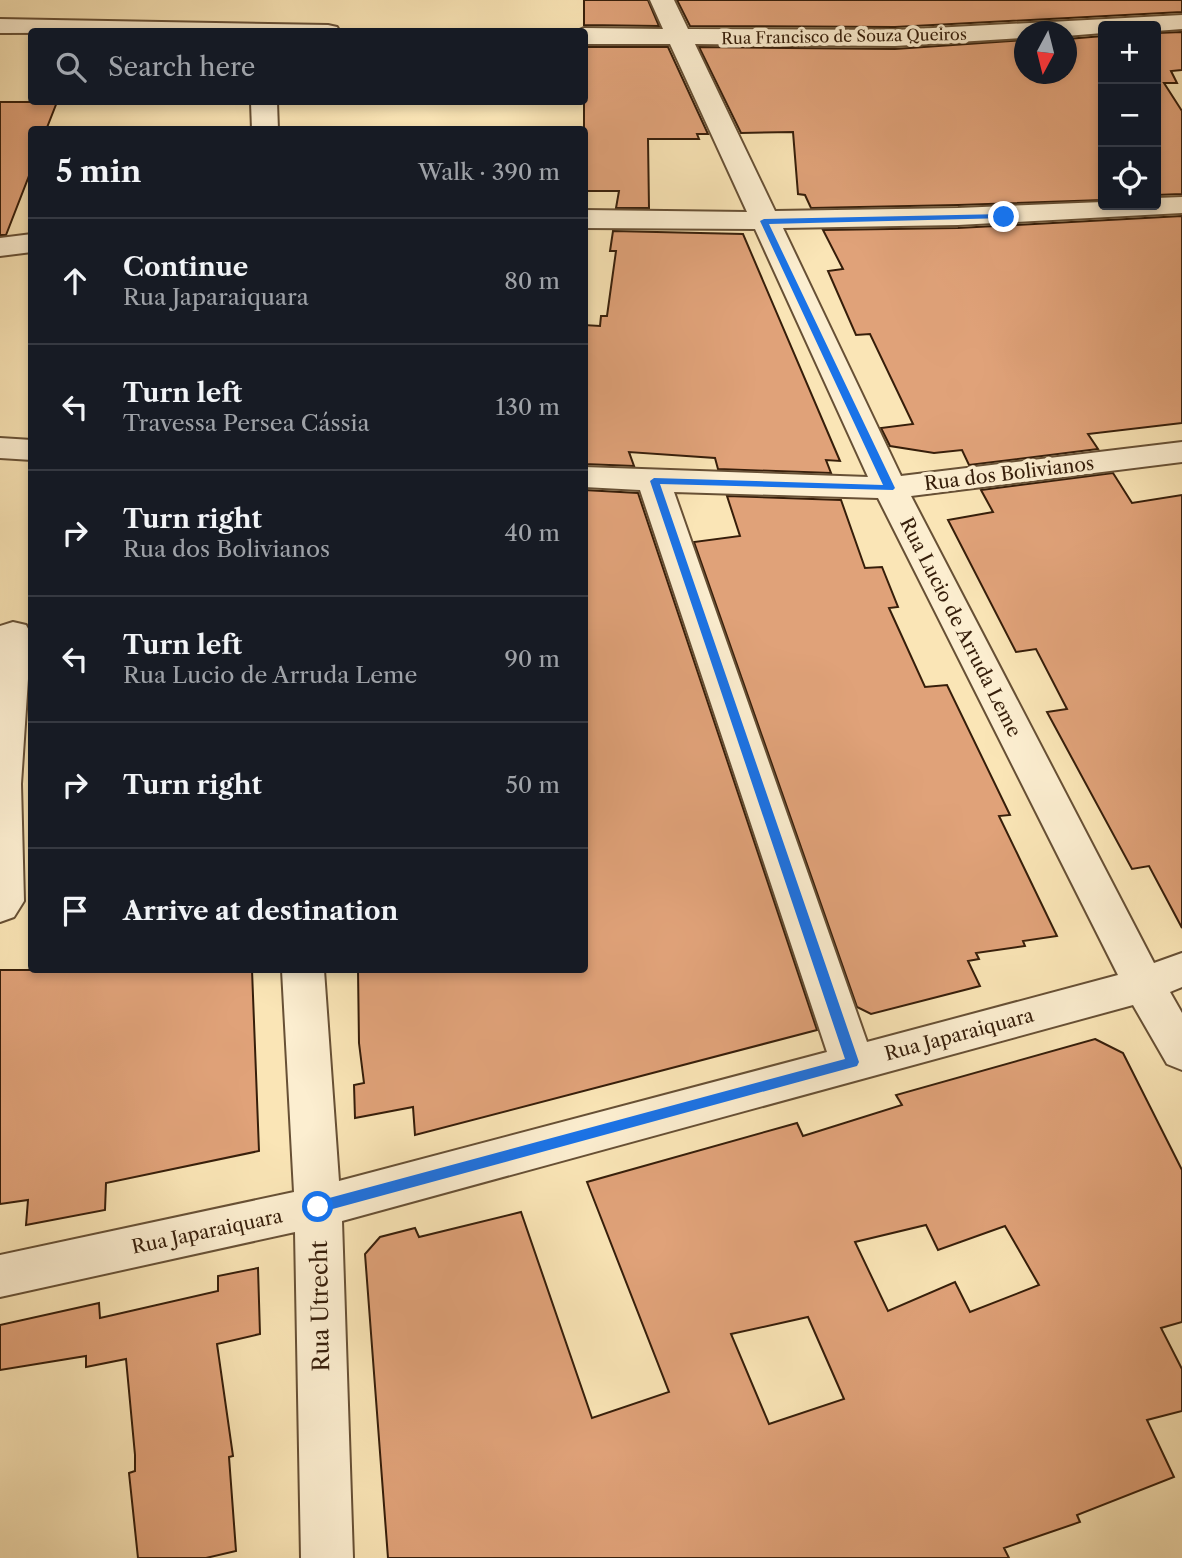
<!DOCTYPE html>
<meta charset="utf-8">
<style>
:root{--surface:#171b24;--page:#242831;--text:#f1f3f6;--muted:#9ea1a6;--line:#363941}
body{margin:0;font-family:"Libre Caslon Text",serif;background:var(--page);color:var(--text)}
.controls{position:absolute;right:21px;top:21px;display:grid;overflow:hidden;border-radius:7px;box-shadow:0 4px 10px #0003}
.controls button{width:63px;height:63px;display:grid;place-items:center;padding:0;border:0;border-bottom:2px solid var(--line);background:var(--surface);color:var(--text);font:35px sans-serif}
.compass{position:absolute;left:1014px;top:21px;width:63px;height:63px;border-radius:50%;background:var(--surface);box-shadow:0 4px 10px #0003;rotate:187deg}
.stop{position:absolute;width:21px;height:21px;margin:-16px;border:5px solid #1a73e8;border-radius:50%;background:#fff}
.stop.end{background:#1a73e8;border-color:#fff;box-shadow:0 2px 7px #0008}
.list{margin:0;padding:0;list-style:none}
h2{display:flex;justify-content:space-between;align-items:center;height:91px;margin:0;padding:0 28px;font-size:30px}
h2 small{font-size:23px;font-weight:400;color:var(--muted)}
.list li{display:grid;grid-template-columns:46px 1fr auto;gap:21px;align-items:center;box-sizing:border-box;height:126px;padding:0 28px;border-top:2px solid var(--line)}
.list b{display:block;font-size:26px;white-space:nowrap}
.list p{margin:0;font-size:23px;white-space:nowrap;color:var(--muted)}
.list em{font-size:23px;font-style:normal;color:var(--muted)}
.icon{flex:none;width:38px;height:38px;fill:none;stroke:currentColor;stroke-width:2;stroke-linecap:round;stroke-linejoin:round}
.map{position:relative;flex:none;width:1182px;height:1558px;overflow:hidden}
.search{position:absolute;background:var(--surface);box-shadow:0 4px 10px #0003;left:28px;top:28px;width:560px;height:77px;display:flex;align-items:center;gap:18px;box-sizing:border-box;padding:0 24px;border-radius:7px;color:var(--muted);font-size:26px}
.panel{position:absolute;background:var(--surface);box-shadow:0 4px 10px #0003;left:28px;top:126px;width:560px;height:847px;border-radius:7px}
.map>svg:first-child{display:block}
</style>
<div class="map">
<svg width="1182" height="1558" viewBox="0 0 1182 1558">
<rect width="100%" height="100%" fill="#fae5b6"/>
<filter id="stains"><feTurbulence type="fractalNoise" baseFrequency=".00286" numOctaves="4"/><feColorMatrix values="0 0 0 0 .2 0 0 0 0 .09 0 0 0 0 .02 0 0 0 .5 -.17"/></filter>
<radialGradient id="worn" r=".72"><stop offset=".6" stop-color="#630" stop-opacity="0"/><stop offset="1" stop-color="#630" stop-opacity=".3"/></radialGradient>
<g fill="#e0a279" stroke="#361e0a" stroke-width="2" fill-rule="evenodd">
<polygon points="584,0 648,0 659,26 584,25"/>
<polygon points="677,0 1182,0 1182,12 895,27 690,26"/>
<polygon points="1182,32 1182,70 1171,71 1177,83 1164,83 1182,111 1182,194 1156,195 1156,33"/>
<polygon points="1103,36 1103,200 958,205 811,208 805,195 798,194 793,132 741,133 699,47 895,49 1025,40 1025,74 1067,74 1067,39"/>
<polygon points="584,47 668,47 708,134 697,134 699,139 648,139 649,208 616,208 619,191 584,191"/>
<polygon points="0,102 57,102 46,130 32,130 32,168 6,235 0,235"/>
<polygon points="1182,216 1182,423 1088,434 1098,449 969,465 962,450 934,453 890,446 881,428 913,424 870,334 856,335 828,271 843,269 823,230 958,228"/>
<polygon points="613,231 743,234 840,461 826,460 831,473 718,469 715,458 629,452 634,466 584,464 584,325 600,326 601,316 607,316 616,251 610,251"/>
<polygon points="1113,473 1132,503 1182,495 1182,928 1149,866 1132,869 1047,712 1067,709 1036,649 1016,652 948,520 993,512 981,490"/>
<polygon points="584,490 638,493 817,1030 415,1135 413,1107 355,1118 354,1085 364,1083 359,1043 358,970 584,970"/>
<polygon points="727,496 841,500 865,568 882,567 898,607 889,608 925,687 947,685 1010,815 999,816 1057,936 1023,941 1025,946 976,953 979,959 968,961 980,986 871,1014 857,1007 694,542 740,536"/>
<polygon points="0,970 252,970 259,1151 106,1183 105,1210 26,1225 28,1200 0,1204"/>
<path d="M1095,1039L1123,1053L1182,1170V1322L1161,1328L1182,1369V1411L1147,1420L1174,1477L1077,1515L1080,1522L1004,1548L1009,1558H388L365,1254L380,1237L415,1228L419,1237L521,1212L592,1418L669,1392L587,1182L797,1123L803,1136L902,1105L896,1095ZM926,1225L938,1250L1005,1226L1039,1285L970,1312L955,1282L888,1311L855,1242ZM808,1317L844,1399L769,1424L731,1334Z"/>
<polygon points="258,1268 260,1334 217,1344 233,1456 229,1457 236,1551 206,1558 138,1558 129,1473 135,1471 135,1455 126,1359 86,1367 86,1356 0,1370 0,1325 99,1303 100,1318 218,1291 218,1276"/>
</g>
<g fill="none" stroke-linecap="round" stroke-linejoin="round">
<g stroke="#675035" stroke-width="4">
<g id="street">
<path d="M650,0H674L688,29L895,30L1182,15V29L1156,31V26H1103V33L1066,36V32H1024V38L895,46L695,44L775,211L958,208L1103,202V205H1156V198L1182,197V213L958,225L783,228L901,476L1182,442V462L911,496L1154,963L1182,953V987L1170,992L1182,1013V1070L1167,1064L1133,1005L342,1221L353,1558H301L295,1232L0,1297V1255L294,1192L282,970H324L339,1181L827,1052L640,490L584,487V467L868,477L755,229L584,228V210L747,212L670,44H584V32H575L584,28L663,29ZM674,492L878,498L1118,975L867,1042Z"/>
<polygon points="0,19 328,25 337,27 340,32 0,33"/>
<polygon points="251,102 277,102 278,130 252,130"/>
<polygon points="32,234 32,252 0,256 0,238"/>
<polygon points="0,438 32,440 32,460 0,458"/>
<polygon points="13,622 26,625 31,634 21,784 24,901 14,917 0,922 0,626"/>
</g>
</g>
<use href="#street" fill="#fceed0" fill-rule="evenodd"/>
</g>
<polygon fill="#1a73e8" points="1004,214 1007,218 769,224 895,488 893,490 660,484 859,1062 857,1066 318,1213 313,1211 313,1203 318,1201 845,1059 650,481 654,478 883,485 760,221 764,219"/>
<g text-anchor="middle" stroke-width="7" stroke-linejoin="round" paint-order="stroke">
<g font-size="16" fill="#361e0a" stroke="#fceed0">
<text transform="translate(844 36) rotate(-1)" y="6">Rua Francisco de Souza Queiros</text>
</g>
<g font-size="19" fill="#361e0a" stroke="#fceed0">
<text transform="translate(1009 473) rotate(-7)" y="7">Rua dos Bolivianos</text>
<text transform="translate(961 627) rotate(63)" y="7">Rua Lucio de Arruda Leme</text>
<text transform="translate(959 1034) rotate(-15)" y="7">Rua Japaraiquara</text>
<text transform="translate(207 1231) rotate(-12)" y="7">Rua Japaraiquara</text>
</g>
<g font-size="23" fill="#361e0a" stroke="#fceed0">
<text transform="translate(320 1306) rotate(-91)" y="8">Rua Utrecht</text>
</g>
</g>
<rect width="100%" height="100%" filter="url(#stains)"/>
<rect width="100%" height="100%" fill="url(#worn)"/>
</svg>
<div class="controls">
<button>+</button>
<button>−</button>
<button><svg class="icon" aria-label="locate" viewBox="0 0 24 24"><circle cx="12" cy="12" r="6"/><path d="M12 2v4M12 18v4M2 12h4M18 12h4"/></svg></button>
</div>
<svg class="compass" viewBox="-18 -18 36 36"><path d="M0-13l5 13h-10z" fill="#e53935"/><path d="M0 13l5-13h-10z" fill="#9ea1a6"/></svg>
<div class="stop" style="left:318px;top:1207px"></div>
<div class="stop end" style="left:1004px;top:217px"></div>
<div class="search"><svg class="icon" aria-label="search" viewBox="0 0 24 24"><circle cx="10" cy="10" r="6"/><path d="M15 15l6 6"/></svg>Search here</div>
<section class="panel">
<h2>5 min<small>Walk · 390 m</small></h2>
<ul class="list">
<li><svg class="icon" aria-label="ahead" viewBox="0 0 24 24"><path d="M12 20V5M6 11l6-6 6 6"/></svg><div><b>Continue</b><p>Rua Japaraiquara</p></div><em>80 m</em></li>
<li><svg class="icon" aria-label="left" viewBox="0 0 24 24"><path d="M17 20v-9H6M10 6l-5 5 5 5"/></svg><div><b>Turn left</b><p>Travessa Persea Cássia</p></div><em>130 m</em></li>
<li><svg class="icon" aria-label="right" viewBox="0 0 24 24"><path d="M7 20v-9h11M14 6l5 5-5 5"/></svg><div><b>Turn right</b><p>Rua dos Bolivianos</p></div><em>40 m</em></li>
<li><svg class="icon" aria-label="left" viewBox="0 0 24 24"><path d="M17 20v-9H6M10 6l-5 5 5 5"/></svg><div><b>Turn left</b><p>Rua Lucio de Arruda Leme</p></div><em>90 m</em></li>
<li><svg class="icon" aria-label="right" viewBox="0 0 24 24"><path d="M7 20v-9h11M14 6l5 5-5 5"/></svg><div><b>Turn right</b></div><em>50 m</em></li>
<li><svg class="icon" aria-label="arrive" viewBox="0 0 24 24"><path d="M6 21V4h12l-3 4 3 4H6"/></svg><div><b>Arrive at destination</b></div></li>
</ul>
</section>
</div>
